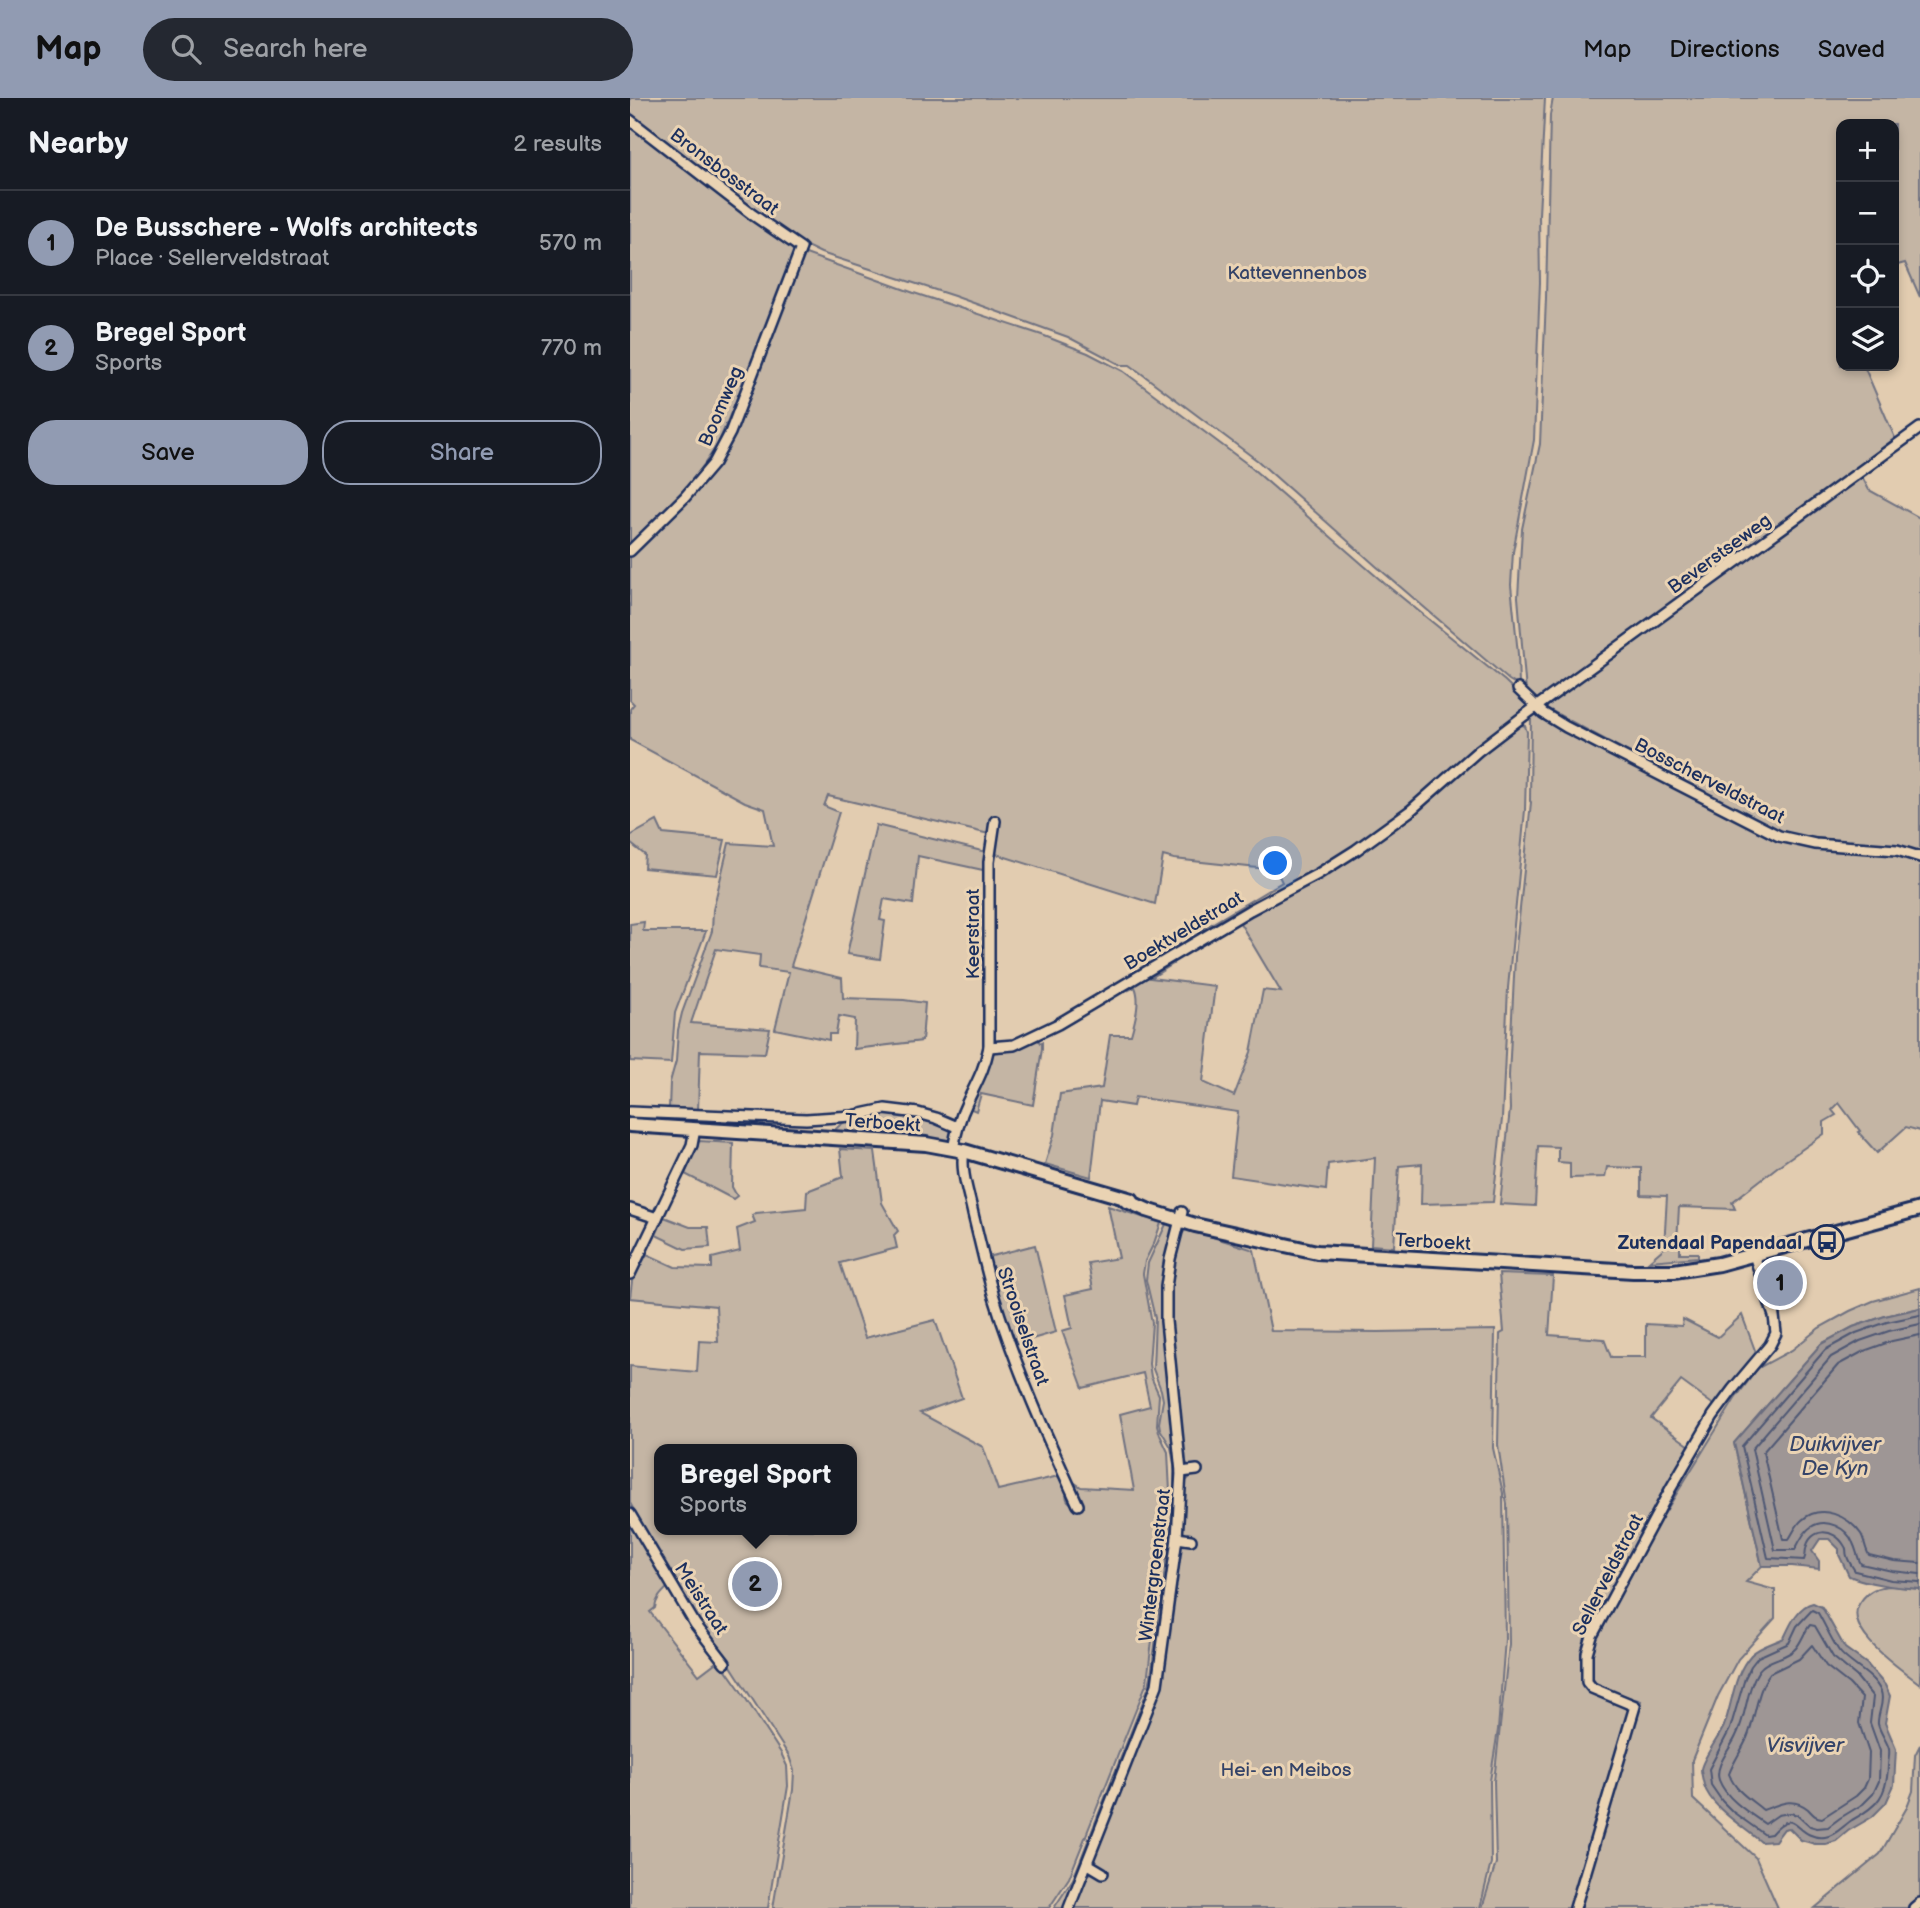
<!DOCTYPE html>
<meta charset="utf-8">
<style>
:root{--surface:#171b24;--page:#242831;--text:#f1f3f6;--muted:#9ea1a6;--line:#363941;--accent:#919bb2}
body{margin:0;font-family:"Balsamiq Sans",sans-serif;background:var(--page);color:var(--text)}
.controls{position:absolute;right:21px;top:21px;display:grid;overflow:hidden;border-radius:14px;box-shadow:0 4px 10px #0003}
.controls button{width:63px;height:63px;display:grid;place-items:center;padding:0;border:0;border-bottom:2px solid var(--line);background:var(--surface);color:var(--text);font:35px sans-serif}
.you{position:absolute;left:646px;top:766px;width:24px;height:24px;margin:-18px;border:5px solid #fff;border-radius:50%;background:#1a73e8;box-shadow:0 0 0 10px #1a73e833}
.badge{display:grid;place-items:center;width:46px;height:46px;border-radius:50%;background:var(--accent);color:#111;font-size:23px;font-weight:700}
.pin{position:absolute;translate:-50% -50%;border:4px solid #fff;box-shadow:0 2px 7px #0006}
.popup{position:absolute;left:24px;top:1346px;width:203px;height:91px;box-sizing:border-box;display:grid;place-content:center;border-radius:14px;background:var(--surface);filter:drop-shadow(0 2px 5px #0005);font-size:23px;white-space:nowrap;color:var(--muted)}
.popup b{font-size:26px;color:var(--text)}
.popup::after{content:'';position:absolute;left:50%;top:100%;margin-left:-14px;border:14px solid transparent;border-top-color:var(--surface)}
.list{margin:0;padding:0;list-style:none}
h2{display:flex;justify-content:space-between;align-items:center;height:91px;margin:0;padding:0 28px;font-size:30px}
h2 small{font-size:23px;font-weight:400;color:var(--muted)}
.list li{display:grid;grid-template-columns:46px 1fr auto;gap:21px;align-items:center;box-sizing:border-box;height:105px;padding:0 28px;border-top:2px solid var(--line)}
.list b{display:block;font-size:26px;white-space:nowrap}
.list p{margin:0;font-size:23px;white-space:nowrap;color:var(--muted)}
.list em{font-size:23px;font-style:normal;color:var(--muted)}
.actions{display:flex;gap:14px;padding:21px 28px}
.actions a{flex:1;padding:16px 0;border:2px solid var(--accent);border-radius:28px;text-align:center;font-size:24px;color:var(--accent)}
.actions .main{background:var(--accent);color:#111}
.icon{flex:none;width:38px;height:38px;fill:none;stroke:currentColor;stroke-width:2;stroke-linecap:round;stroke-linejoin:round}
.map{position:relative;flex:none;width:1290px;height:1810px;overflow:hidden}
header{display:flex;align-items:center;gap:42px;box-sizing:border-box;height:98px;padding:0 35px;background:var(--accent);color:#111}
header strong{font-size:33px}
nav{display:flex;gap:38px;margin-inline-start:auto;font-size:24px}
.search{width:490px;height:63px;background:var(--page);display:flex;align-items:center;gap:18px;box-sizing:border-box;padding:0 24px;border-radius:38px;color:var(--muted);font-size:26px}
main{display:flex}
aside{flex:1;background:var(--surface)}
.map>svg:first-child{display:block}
</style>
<header>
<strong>Map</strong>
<div class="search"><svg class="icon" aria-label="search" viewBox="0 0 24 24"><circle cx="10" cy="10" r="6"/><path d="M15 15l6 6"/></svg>Search here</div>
<nav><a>Map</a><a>Directions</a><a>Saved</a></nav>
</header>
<main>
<aside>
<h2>Nearby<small>2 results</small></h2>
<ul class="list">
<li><span class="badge">1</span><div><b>De Busschere - Wolfs architects</b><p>Place · Sellerveldstraat</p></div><em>570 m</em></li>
<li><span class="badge">2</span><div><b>Bregel Sport</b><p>Sports</p></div><em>770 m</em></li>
</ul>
<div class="actions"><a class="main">Save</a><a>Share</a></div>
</aside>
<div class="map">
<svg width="1290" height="1810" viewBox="0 0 1290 1810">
<rect width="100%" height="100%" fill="#e2ccb0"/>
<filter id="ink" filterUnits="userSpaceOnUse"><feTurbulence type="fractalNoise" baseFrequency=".0143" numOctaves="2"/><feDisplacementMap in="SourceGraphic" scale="14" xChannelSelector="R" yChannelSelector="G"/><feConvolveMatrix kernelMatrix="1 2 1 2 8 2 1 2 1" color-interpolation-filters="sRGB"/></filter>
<g filter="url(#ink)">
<g fill="#c4b5a4" stroke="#707281" stroke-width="2" fill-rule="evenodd">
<polygon points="0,0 915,0 909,117 910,184 904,342 883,454 881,487 888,556 889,588 879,582 746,468 628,363 500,267 491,267 438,239 324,198 191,155 172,146 54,62 0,16"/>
<polygon points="923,0 1290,0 1290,199 1275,165 1264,168 1264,26 1211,26 1211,268 1234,268 1265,340 1227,369 1239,392 1290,420 1290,754 1268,749 1151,736 918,611 896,594 888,499 892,431 910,346 916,200 920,17"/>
<polygon points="0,29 72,84 162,148 164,159 129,254 125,257 88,346 64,381 0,448"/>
<polygon points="173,155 284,195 412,237 458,255 493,273 616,365 754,485 875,583 902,609 769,717 691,771 576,836 573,831 652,784 646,772 544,761 533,758 525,806 366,756 368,725 360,724 359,736 198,698 194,708 209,714 161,868 212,880 213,900 274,902 295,905 292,943 224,951 225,921 209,918 206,936 199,936 199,942 145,931 159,874 129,870 130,857 86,851 61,925 140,931 135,955 70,953 68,1013 39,1011 40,984 46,963 48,932 52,915 82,833 83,812 99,745 143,748 135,711 115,704 0,642 0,611 4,606 0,602 0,457 85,367"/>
<path d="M907,614L942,635L1144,741C1192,754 1242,748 1290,763V1033L1276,1029L1247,1055L1228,1034L1230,1033L1209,1005L1202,1012L1206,1017L1194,1024V1036L1151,1066L1102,1104L1105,1111L1049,1109L1047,1145L1050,1146V1155H1068V1159L1019,1163L1034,1150L1037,1098L1011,1097V1070L977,1069L975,1079L940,1080V1065L928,1064V1049L908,1048L905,1108L870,1106L880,1011L879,978L885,859L901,704L900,703L901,620L903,616Z"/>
<path d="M889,626L895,628L897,634L895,712L878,890L872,1021L863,1104L791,1106L792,1066L769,1068L764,1149L741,1147L745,1060L698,1066L696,1092L601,1078L608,1014L505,999L503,1008L470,1003L461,1079L415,1066L424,1037L430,996L472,990L480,937H501C505,923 511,902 505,889L499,892V889L541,863L543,866L521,880L585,888L573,984L604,998L621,954L633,892L651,894L610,825L636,807L680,784Z"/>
<polygon points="27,723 33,736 95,742 87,777 14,770 15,757 0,745 0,738"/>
<polygon points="246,727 356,754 353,772 288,758 283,806 254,801 250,822 255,823 250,861 217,856"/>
<polygon points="14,824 13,833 76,833 45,915 41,965 0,963 0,826"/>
<polygon points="407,940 410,945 412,944 412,951 403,1007 351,996 346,1013 339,1010 352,984 363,954"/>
<path d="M252,1013L304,1021L324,1032L321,1041L313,1044L203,1035C211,1020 237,1017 252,1013Z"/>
<polygon points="69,1043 103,1045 102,1089 107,1098 103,1101 55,1076"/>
<path d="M210,1051L245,1053L252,1105L268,1133L264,1137L267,1150L210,1165L235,1240L305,1222L332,1300L290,1315L353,1349L368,1392L429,1378L437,1392C434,1407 442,1403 447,1411L454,1409L445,1385L451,1389L504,1392L490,1316L520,1308L513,1275L453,1290L432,1233L442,1230L435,1197L463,1191L458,1165L489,1160L478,1108L531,1125L524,1145L515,1163L513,1176L522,1225L519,1266L521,1279L529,1297L527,1327L530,1337L538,1354L540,1394L517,1584L439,1780L419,1810H143L163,1692L164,1673L159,1658L99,1565L50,1495L0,1405V1268L67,1274L69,1243L88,1244L86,1208L0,1200L2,1183L17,1156L45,1169L82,1170V1160L110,1153L107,1131L125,1124L122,1117L126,1115L176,1110L177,1093L213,1079ZM29,1351H221V1432H29Z"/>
<polygon points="34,1119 60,1129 78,1129 80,1149 55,1151 26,1137"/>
<polygon points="537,1124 541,1125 543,1134 536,1163 548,1392 522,1589 435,1810 424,1810 443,1781 519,1588 521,1578 544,1401 544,1366 541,1349 530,1331 529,1325 533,1302 531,1292 523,1271 525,1220 516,1182 518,1165"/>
<path d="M557,1131L624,1152L641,1233L748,1234L865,1232L863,1350L873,1395L875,1541L868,1632L860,1683L861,1765L850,1810H444L456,1779L461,1775L469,1776L475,1774L464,1762V1756L531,1585L548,1452L553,1446L557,1445V1437L552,1433L551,1426L556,1383L561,1378L567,1376L566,1370L558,1367L553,1361C549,1321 524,1153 557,1131Z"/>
<polygon points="405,1147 426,1234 385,1246 367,1200 358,1159"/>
<path d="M869,1176L923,1178L919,1237L974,1241L981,1259H1016V1226L1052,1228L1053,1221L1088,1239L1112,1217L1126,1255L1125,1260L1085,1308L1051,1283L1021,1320L1060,1348L1035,1392L953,1554V1580L959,1593L1009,1611L1011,1603C974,1591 951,1593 964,1546L1023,1434L1105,1301L1128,1270L1162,1252L1189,1230L1220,1213L1243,1203L1290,1190V1210L1255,1218L1223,1229L1191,1246L1104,1345L1132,1468L1116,1484L1145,1492V1520L1108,1561L1088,1598L1062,1662L1063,1701L1126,1760L1148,1810H852L866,1765L864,1683L879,1546L877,1406L868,1347L870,1236L874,1234Z"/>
<path d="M0,1422L39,1488C32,1495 26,1500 25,1510L20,1514L69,1577L89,1562L109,1590L151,1655L157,1668L158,1688L138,1810H0Z"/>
<path d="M1260,1488L1290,1491V1586C1271,1571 1209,1531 1231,1503C1239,1492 1247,1489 1260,1488Z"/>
<polygon points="1290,1647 1290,1800 1277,1810 1185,1810 1250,1756 1276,1711 1283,1693 1285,1657"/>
</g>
<g fill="#9e9695" stroke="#6a6d7f" stroke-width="2">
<path d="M1290,1210V1491C1266,1489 1242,1487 1219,1478L1209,1457V1451L1199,1441H1190L1182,1453L1189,1463V1471L1162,1468H1132L1104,1345L1191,1246L1223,1229L1255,1218Z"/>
<path d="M1183,1505L1192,1509L1215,1550L1237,1566L1255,1587L1260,1598L1255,1625L1266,1651L1264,1687L1256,1705L1242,1719L1218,1733L1206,1743L1196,1746H1185L1171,1742L1159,1730L1154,1731L1145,1743L1131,1744C1114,1729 1081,1710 1074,1687C1073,1683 1071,1675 1071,1671C1073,1660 1089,1639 1094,1628C1103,1604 1103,1577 1121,1557C1128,1549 1144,1545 1154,1540C1160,1527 1168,1508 1183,1505Z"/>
</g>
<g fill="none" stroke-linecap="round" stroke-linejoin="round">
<g stroke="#4f5874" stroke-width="2">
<path d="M1290,1217L1257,1224L1226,1235L1195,1252L1112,1348L1138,1460L1174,1462C1176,1458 1175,1455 1176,1451C1180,1429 1204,1430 1214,1447C1218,1452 1215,1452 1217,1458C1218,1463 1222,1468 1225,1473L1261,1482L1290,1484"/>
<path d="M1290,1226L1259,1233L1230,1243L1201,1259L1122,1351L1145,1452H1165C1169,1444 1174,1433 1181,1429C1196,1419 1217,1430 1223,1445C1227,1453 1227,1459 1231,1466L1262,1473L1290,1476"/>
<path d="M1290,1237L1262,1243L1234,1253L1208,1267L1133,1354L1153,1441H1159C1163,1435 1166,1427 1172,1422C1191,1405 1218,1418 1231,1436C1235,1443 1235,1451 1239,1457L1264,1463L1290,1465"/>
<path d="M1182,1512L1188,1515C1195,1527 1201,1541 1209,1553C1221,1568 1243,1575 1251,1594C1255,1604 1247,1616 1248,1626C1250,1635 1257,1643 1259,1651C1260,1656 1258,1663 1258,1668C1257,1697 1248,1708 1222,1722C1214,1727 1205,1738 1195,1739C1164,1742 1168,1705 1141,1736L1135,1737L1103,1714L1092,1703L1081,1687L1079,1671L1100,1631L1115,1580L1121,1568L1128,1559L1159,1545L1167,1528Z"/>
<path d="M1180,1527L1185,1528L1203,1559L1226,1578L1243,1599L1240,1625L1250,1653L1249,1683L1243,1696L1233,1706L1210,1720L1198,1729L1187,1730L1180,1728L1168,1717L1160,1715L1148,1717L1135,1726C1119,1715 1096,1701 1089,1682C1084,1668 1101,1650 1106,1638C1117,1617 1116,1591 1129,1572C1138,1560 1157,1561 1166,1550C1172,1543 1174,1534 1180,1527Z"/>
<path d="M1182,1547L1196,1568L1219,1586L1232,1600L1229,1625L1239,1655L1238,1681L1234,1690L1226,1698L1192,1720C1184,1719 1183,1716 1178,1711C1162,1698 1148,1707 1133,1712C1120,1701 1105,1693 1099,1676C1104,1663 1112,1652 1117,1640C1126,1619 1126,1593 1140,1575L1169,1561Z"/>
</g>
<g stroke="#1b2f5e" stroke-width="14">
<g id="street">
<polyline points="0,22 123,117 171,150 100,335 84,365 55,399 0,453"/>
<polyline points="888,591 913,615 936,629 1149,738 1185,746 1267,752 1290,759"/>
<polyline points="359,949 384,947 428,926 620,812 688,776 726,752 780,713 848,653 895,617 1290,330"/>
<polyline points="0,1014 176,1021 222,1018 255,1011 288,1015 306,1020 327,1029"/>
<path d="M323,1051C326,1035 329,1021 336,1007C346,985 354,973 359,949V764L365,723"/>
<path d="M334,1053C330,1073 339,1096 343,1116C350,1144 356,1172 364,1199C386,1271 417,1339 448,1407"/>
<polyline points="0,1111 27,1120"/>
<polyline points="0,1176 62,1047 65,1031"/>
<polyline points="551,1374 567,1372"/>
<polyline points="0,1416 65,1526 95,1565"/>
<polyline points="547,1440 561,1442"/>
<polyline points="458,1766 473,1775"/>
<polyline points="439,1810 527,1587 547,1440 551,1374 536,1223 536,1189 540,1161 552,1114"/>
<polyline points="945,1810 1005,1608 962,1590 957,1584 957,1555 962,1538 1041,1390 1083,1318 1103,1291 1140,1247 1146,1235 1144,1218 1124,1157"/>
<polyline points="1284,1810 1290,1805"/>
</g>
</g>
<g stroke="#1b2f5e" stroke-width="18">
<g id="secondary">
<polyline points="0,1027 296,1046 334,1053 502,1102"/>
<polyline points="495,1102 517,1112 565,1127 687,1154 1003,1173 1044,1173 1089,1166 1290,1111"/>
</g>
</g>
<use href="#street" stroke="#ead3b3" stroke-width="9"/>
<use href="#secondary" stroke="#ead3b3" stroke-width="12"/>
</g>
</g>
<defs>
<g id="bus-ring" transform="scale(1.75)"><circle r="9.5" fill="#ead3b3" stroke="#1b2f5e" stroke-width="1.5"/><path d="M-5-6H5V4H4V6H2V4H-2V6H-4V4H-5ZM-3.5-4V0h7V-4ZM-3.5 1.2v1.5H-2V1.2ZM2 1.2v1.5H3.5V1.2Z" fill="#1b2f5e"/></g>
</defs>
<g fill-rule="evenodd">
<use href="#bus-ring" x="1197" y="1144"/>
</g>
<g text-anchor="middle" stroke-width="6" stroke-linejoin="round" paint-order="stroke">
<g font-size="19" fill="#1b2f5e" stroke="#ead3b3">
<text transform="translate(95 73) rotate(37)" y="7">Bronsbosstraat</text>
<text transform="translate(90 308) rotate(-67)" y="7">Boomweg</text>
<text transform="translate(1089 455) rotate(-36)" y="7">Beverstseweg</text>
<text transform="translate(1080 682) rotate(27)" y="7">Bosscherveldstraat</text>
<text transform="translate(553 832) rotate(-31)" y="7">Boektveldstraat</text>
<text transform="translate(342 836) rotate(-90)" y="7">Keerstraat</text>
<text transform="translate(253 1024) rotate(4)" y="7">Terboekt</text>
<text transform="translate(803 1143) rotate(3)" y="7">Terboekt</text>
<text transform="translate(394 1228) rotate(71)" y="7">Strooiselstraat</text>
<text transform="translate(524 1467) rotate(-83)" y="7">Wintergroenstraat</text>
<text transform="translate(977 1476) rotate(-63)" y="7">Sellerveldstraat</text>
<text transform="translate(72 1500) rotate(57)" y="7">Meistraat</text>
</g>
<g font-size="19" fill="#344368" stroke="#ead3b3">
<text x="667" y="181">Kattevennenbos</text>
<text x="656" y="1678">Hei- en Meibos</text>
</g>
<g font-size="19" font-weight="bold" fill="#1b2f5e" stroke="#ead3b3" text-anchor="end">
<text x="1172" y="1151">Zutendaal Papendaal</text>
</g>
<g font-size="21" font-style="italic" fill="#354469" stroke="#ead3b3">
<text x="1205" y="1353">Duikvijver<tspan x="1205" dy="24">De Kyn</tspan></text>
<text x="1175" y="1654">Visvijver</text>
</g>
</g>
</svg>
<div class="controls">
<button>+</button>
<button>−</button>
<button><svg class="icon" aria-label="locate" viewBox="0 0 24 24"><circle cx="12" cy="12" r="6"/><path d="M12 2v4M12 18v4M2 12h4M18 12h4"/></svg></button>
<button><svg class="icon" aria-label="layers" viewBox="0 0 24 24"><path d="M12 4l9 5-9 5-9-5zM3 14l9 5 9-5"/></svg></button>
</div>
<div class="you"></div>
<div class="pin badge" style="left:1150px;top:1185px">1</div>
<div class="pin badge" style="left:125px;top:1486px">2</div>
<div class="popup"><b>Bregel Sport</b>Sports</div>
</div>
</main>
